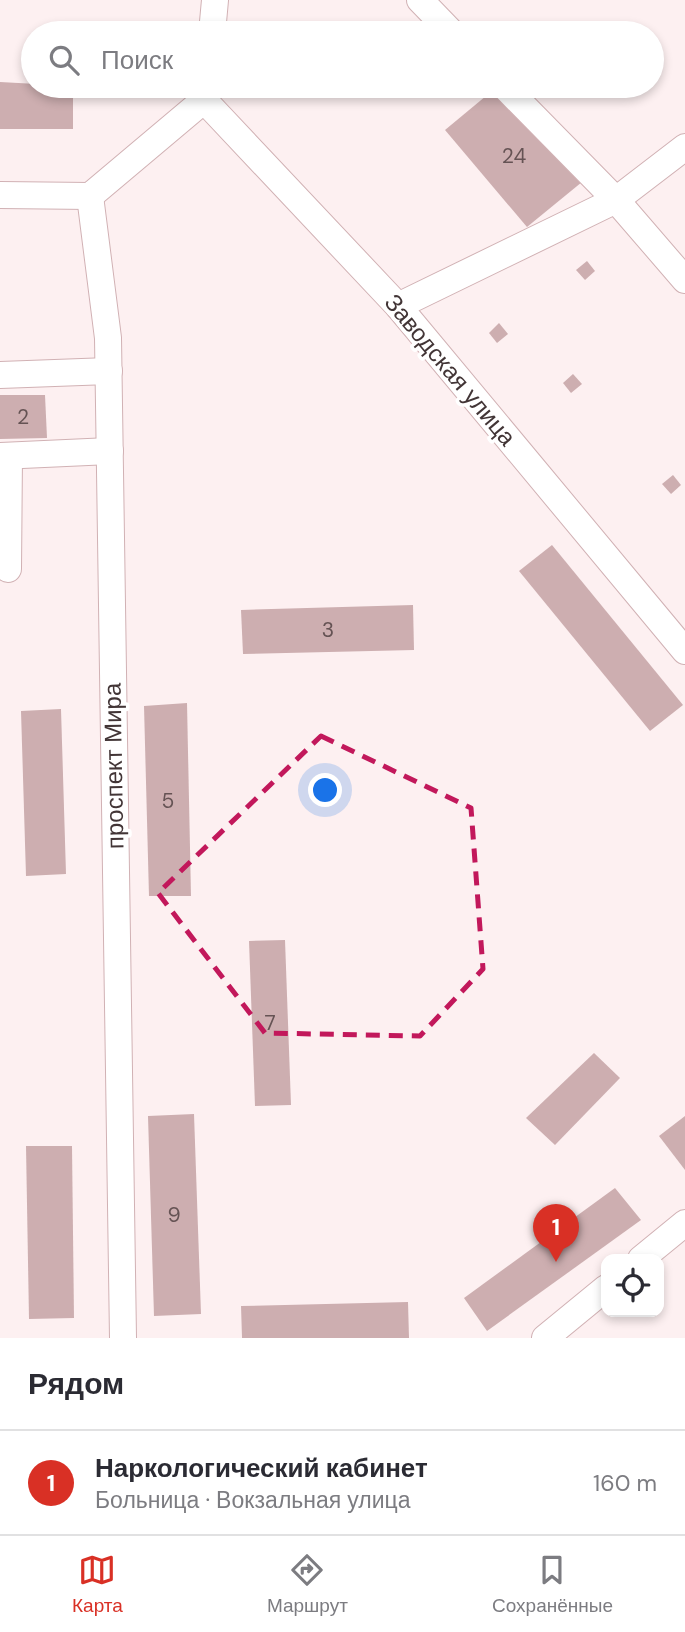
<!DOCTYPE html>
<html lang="ru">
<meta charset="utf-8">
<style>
:root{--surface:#fff;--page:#f2f2f3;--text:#2b2b33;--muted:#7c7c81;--line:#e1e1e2;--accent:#d93025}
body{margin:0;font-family:"DM Sans",sans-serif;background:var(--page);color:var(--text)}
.controls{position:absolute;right:21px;bottom:21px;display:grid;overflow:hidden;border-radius:14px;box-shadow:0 4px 10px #0003}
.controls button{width:63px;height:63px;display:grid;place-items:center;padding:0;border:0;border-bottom:2px solid var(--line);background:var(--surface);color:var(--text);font:35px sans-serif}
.you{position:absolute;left:326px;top:791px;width:24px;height:24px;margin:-18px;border:5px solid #fff;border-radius:50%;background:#1a73e8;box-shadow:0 0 0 10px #1a73e833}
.badge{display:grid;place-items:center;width:46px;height:46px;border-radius:50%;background:var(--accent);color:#fff;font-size:23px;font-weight:700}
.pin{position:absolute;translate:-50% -58px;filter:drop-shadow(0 2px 4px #0008)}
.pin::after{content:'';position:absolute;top:37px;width:24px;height:21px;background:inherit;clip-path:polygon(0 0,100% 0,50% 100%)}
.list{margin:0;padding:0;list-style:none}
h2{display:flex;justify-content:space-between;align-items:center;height:91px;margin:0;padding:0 28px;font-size:30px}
h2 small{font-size:23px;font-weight:400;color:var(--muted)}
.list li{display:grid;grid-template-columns:46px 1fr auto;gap:21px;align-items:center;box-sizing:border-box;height:105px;padding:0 28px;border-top:2px solid var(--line)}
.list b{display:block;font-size:26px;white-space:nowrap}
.list p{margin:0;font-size:23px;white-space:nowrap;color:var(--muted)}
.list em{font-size:23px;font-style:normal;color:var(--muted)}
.icon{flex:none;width:38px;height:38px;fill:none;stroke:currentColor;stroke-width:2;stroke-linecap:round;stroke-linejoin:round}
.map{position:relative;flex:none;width:685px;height:1338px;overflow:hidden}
.search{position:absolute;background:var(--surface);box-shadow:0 4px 10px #0003;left:21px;right:21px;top:21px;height:77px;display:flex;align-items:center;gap:18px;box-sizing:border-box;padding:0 24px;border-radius:38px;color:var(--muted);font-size:26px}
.sheet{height:196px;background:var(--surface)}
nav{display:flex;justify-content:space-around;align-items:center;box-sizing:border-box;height:98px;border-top:2px solid var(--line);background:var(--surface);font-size:19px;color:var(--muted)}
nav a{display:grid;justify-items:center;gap:4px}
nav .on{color:var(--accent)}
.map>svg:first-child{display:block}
</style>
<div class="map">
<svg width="685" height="1338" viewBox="0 0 685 1338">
<rect width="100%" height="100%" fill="#fdf0f1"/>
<g fill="#cdaeb0">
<polygon points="0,82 73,86 73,129 0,129"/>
<polygon points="498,86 582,182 527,227 445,130"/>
<polygon points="587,261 595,271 585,280 576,270"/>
<polygon points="499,323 508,334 497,343 489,333"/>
<polygon points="573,374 582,384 571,393 563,383"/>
<polygon points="0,395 45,395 47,438 0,439"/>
<polygon points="673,475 681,485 671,494 662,484"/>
<polygon points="552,545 683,705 650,731 519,571"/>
<polygon points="413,605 414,650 243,654 241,610"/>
<polygon points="187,703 191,896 149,896 144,706"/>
<polygon points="61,709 66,874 26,876 21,711"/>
<polygon points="285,940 291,1105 255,1106 249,941"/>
<polygon points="594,1053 620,1078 555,1145 526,1118"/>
<polygon points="194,1114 201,1314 154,1316 148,1116"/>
<polygon points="685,1116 685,1170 659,1136"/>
<polygon points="26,1146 72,1146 74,1318 29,1319"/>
<polygon points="615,1188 641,1220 487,1331 464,1298"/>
<polygon points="408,1302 409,1338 242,1338 241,1306"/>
</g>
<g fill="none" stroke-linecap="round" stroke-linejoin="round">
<g stroke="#d1b1b4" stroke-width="28">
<g id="minor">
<polyline points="420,0 452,33"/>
<polyline points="212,33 215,0"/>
<polyline points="504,86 616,200 685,280"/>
<polyline points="204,100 398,306 685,651"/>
<polyline points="0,195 90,196 204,100 205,86"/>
<polyline points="90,196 108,338 123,1338"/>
<polyline points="398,306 616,200 685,147"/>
<polyline points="0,375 109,371"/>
<polyline points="0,456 110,451"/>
<polyline points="8,569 9,456"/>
<polyline points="641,1259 685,1223"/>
<polyline points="545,1338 606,1288"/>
</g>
</g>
<use href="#minor" stroke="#fff" stroke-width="26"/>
</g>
<path fill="none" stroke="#c2185b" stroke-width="5" stroke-dasharray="14 9" stroke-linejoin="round" d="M321,736L471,808L483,969L420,1036L265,1033L158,893Z"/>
<g text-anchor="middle" stroke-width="7" stroke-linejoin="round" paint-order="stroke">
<g font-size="21" fill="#655354">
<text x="514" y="163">24</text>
<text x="23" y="424">2</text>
<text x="328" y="637">3</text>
<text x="168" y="808">5</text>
<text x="270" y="1030">7</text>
<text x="174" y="1222">9</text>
</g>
<g font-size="24" fill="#423536" stroke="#fff">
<text transform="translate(450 370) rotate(50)" y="8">Заводская улица</text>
<text transform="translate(114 766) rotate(-91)" y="8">проспект Мира</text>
</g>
</g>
</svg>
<div class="controls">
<button><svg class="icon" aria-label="locate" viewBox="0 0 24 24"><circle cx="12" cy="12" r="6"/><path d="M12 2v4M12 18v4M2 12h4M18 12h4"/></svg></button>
</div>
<div class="you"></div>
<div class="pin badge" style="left:556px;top:1262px">1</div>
<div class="search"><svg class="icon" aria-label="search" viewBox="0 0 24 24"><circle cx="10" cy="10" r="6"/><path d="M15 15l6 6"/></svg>Поиск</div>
</div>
<section class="sheet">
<h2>Рядом<small></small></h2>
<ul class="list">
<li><span class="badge">1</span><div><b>Наркологический кабинет</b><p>Больница · Вокзальная улица</p></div><em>160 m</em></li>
</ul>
</section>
<nav>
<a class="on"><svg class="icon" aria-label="map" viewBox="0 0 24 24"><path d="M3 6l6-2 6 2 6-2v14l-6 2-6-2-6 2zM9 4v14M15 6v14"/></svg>Карта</a>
<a><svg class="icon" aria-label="directions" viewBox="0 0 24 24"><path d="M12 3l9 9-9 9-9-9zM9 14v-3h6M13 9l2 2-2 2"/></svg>Маршрут</a>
<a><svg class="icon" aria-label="saved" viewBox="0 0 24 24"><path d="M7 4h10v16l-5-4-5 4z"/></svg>Сохранённые</a>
</nav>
